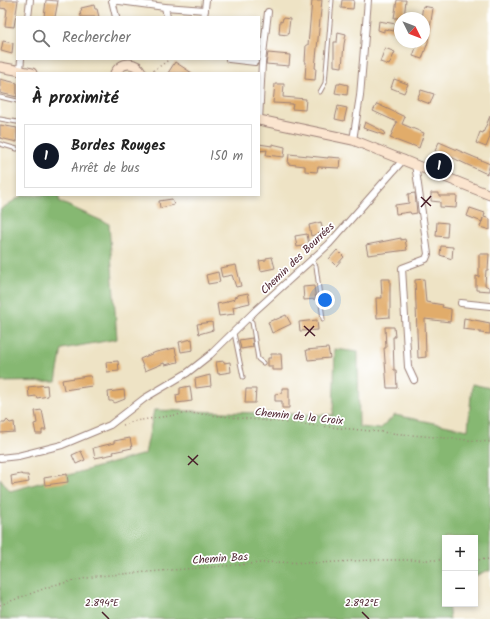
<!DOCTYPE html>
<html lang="fr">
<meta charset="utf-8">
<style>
:root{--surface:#fff;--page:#f6f6f6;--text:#222;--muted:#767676;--line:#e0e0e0;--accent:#111827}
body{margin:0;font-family:Kalam,sans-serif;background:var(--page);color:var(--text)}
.controls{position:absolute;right:12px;bottom:12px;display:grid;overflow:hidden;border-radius:0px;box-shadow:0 2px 6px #0003}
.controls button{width:36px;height:36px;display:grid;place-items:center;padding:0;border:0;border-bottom:1px solid var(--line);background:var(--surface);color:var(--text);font:20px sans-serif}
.compass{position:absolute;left:394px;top:12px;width:36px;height:36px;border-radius:50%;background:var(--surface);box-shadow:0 2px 6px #0003;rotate:132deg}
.you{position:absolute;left:325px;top:300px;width:14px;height:14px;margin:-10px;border:3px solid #fff;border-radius:50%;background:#1a73e8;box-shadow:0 0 0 6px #1a73e833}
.badge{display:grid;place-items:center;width:26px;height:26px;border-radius:50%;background:var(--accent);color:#fff;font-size:13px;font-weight:700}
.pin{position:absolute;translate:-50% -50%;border:2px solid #fff;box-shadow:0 1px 4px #0006}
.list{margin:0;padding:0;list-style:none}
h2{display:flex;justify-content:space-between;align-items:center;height:52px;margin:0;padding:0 16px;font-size:17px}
h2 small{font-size:13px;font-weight:400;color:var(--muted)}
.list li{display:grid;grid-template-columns:26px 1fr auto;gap:12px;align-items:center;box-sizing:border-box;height:64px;margin:0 8px 8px;padding:0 8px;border:1px solid var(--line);border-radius:0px}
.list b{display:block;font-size:15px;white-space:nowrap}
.list p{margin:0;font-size:13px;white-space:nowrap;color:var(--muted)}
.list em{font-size:13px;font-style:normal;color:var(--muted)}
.icon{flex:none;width:22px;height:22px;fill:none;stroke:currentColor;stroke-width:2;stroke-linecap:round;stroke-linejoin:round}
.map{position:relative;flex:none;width:490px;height:619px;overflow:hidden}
.search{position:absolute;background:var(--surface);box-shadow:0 2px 6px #0003;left:16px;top:16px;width:244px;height:44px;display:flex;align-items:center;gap:10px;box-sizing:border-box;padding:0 14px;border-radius:0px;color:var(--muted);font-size:15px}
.panel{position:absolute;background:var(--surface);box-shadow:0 2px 6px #0003;left:16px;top:72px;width:244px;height:124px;border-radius:0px}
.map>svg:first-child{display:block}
</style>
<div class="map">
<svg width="490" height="619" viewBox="0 0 490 619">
<rect width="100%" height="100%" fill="#fff"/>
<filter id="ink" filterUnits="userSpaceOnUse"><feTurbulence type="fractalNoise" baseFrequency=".025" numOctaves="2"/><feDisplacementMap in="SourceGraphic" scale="8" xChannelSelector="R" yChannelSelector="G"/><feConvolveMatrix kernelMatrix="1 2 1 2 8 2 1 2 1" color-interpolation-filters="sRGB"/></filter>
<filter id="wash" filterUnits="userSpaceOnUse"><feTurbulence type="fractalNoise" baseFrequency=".012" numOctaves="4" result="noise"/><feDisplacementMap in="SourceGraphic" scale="16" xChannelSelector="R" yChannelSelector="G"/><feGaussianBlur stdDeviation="0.9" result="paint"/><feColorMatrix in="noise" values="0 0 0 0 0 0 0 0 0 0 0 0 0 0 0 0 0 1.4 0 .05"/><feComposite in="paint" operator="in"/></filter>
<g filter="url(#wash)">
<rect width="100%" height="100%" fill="#eee3c5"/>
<g fill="#86b872" stroke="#686c4e">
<polygon points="23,195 58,195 60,202 109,224 117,339 62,349 56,381 0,382 0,214 1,209"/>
<polygon points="335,349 358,352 359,427 380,429 395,415 468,430 472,384 490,388 490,571 486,571 475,576 475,538 445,538 445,604 448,604 450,619 0,619 0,478 10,491 145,454 154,410 333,415"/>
</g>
<g id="blocks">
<g fill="#e1ac6a">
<polygon points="0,0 18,0 14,27 5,26 7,9 0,8"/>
<polygon points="46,0 58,1 55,17 44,17"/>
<polygon points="312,0 322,0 315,68 316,68 315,80 305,79 306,62 305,62 306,45 308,45"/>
<polygon points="342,0 354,0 353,9 341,8"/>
<polygon points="397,0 406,0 404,18 394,18"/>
<polygon points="94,5 95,9 97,9 99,17 81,17 80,11 82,11 81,8"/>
<polygon points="423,6 433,8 428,42 422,59 413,56 418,42 424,42 424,18 421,18"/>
<polygon points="283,18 290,19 288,35 279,34 280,21 282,22"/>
<polygon points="379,21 396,24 394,31 384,29 384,32 378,30"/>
<polygon points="338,32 346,34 344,44 342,67 334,66 334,42 337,42"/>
<polygon points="3,41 13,43 12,54 1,51"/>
<polygon points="385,48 395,52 389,65 380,62"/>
<polygon points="268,53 290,55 289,66 266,64"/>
<polygon points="175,62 192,73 168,73"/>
<polygon points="0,79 17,83 17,97 0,93"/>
<polygon points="394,79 408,84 404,93 391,88"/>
<polygon points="340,83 348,85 347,95 335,93 337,84 340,84"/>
<polygon points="275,84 284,84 283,97 306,99 305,110 292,109 293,104 273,103"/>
<polygon points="421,90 434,94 430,104 417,99"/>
<polygon points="377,104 405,117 402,124 424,133 419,148 412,145 411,146 390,138 397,122 373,111"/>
<polygon points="338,106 347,108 344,121 335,119"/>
<polygon points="490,116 490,137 486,147 476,143 480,132 483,133"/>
<polygon points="365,122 385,132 384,135 363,128"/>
<polygon points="0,125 17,128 17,142 0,138"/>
<polygon points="439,142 490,164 487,174 453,158 435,151"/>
<polygon points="259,144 272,146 272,144 285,147 284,157 266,155 267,150 259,151"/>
<polygon points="289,154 328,158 328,157 341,158 340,168 318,167 317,172 305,171 305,166 288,164"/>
<polygon points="415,193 417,213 411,214 410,212 396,214 395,205 409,203 408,194"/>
<polygon points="431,193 439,193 439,196 457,196 456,208 440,207 440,202 431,201"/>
<polygon points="172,199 174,205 160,208 159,201"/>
<polygon points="470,208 485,213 484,217 490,219 490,230 480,227 483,218 482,222 467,216"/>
<polygon points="321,222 323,232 311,236 309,225"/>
<polygon points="437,222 448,223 447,237 436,236"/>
<polygon points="307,234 309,245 297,247 295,236"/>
<polygon points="401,238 401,240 405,239 407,250 368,255 366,245"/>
<polygon points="441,246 453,247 452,259 440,255"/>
<polygon points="337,250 344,257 336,266 329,259"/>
<polygon points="479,254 489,254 488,270 486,270 485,285 490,288 490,291 476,290 476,276 479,277"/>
<polygon points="272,257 275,268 261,271 259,261 266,260 266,258"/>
<polygon points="236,265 241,286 236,287 232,275 222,277 220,268"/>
<polygon points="218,272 220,282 208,284 206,275"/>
<polygon points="381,279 390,279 390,317 377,318 376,298 382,298"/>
<polygon points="424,279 426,302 443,305 442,307 451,309 451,312 450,322 425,319 426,357 418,358 415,280"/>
<polygon points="314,286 316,299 304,300 303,287"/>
<polygon points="248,293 250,303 233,307 234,314 219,316 217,304 227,302 227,301 235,299 234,297 238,296 238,295"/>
<polygon points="286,315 291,324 272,333 268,322 275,319 275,320"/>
<polygon points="464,318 490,323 490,334 480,333 480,331 463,329"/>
<polygon points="317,320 318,330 300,331 299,322"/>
<polygon points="212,322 213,330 199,334 197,324"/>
<polygon points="385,327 394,327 395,337 393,337 394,370 396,370 397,388 387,388 384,348 386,348"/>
<polygon points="252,338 253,347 241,349 239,340"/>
<polygon points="192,339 193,350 181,352 179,342"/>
<polygon points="175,348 178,362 165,365 164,363 145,371 140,359 156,352"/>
<polygon points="328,348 330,358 308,360 306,350"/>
<polygon points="271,354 281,354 282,370 272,370 272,366 268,366 268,358 271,358"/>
<polygon points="118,361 119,371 107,372 106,362"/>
<polygon points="224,361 224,363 230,362 231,372 218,374 216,362"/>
<polygon points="210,375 211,386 196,388 195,379"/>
<polygon points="87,376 91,376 92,386 64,390 62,380"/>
<polygon points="47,385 48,396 37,398 36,396 29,397 28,387"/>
<polygon points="190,386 192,401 177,403 176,395 180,394 180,388"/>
<polygon points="282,388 289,388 289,408 282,408 282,401 275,401 275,394 282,393"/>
<polygon points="246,389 256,389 255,403 245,403"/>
<polygon points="124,390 125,399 115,403 112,401 109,401 108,392"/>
<polygon points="42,410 46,430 42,430 42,434 36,434 34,424 37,423 35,411"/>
<polygon points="7,420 10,423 14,422 15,432 0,433 0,424 1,423 5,423"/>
<polygon points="130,438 132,448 113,452 114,454 95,458 93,448 114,443 114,441"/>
<polygon points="81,451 85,460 76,464 72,455"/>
<polygon points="21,474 24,475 28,475 29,482 12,485 11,476"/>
<polygon points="67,474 68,482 45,485 44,478"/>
</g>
</g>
</g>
<g filter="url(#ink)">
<use href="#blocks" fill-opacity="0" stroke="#9c8178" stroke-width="1"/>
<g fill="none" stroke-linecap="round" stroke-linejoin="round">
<g stroke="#9c8178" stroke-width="5">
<g id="lane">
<polyline points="320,92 325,83 332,0"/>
<polyline points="0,97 17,101"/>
<polyline points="0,119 17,122"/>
<polyline points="0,144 17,149"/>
<polyline points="312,261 316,266 323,319"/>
<polyline points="248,319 252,322 258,359 263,363"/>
<polyline points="234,333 243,377"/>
</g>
</g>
<g stroke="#9c8178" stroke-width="8">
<g id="street">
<polyline points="112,0 165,7 205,10"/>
<polyline points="112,0 116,17"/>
<polyline points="165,7 167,17"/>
<polyline points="28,17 30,0"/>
<polyline points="204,17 206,0"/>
<polyline points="229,59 255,62 255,59"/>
<polyline points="20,70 21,59"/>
<polyline points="259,120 262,63 268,12"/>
<polyline points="353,140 360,96 368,0"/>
<polyline points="461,303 490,306"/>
<polyline points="414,380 408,367 402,268 426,259 428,254 415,164"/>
<polyline points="0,458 18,456 62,445 110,425 145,398 187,373 210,355 256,310 329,244 404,159"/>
</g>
</g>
<g stroke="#9c8178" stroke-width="11">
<g id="secondary">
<polyline points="0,67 32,73"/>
<path d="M115,73C122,61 136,61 142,73"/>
<polyline points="259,120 353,140 490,195"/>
</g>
</g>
<g stroke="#9c8178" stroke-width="1.5" stroke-dasharray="1 3" stroke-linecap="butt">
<polyline points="150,73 170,59"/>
<polyline points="123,425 135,421 189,413 401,434 490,442"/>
<polyline points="475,560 490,559"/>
<polyline points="0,605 54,585 97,576 274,562 320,563 370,560 445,560"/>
</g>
<use href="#lane" stroke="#fff" stroke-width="3"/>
<use href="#street" stroke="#fff" stroke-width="6"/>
<use href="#secondary" stroke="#fbe5cf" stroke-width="9"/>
</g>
</g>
<path fill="none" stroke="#4a1f2b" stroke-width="1.5" d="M421,197L431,206M421,207L431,196M304,326L315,336M305,336L314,326M188,456L198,465M188,465L198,455M102,612L109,619M362,612L369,619"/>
<g text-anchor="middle" stroke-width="3.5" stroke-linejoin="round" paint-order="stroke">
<g font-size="11" fill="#4a1f2b" stroke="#fff">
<text transform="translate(297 258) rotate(-44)" y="4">Chemin des Bourrées</text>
<text transform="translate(299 416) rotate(6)" y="4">Chemin de la Croix</text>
<text transform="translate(220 558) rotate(-4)" y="4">Chemin Bas</text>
</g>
</g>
<g font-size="10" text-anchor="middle" fill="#4a1f2b" stroke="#fff" stroke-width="3.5" stroke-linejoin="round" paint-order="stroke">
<text x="102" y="606">2.894°E</text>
<text x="362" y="606">2.892°E</text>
</g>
</svg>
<div class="controls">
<button>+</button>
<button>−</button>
</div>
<svg class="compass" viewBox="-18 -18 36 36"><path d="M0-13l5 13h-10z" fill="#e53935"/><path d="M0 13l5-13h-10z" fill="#767676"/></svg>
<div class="you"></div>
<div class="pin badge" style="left:439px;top:166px">1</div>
<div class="search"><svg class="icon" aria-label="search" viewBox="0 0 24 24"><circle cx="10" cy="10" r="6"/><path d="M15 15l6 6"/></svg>Rechercher</div>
<section class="panel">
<h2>À proximité<small></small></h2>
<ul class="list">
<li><span class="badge">1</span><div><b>Bordes Rouges</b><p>Arrêt de bus</p></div><em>150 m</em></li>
</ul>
</section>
</div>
